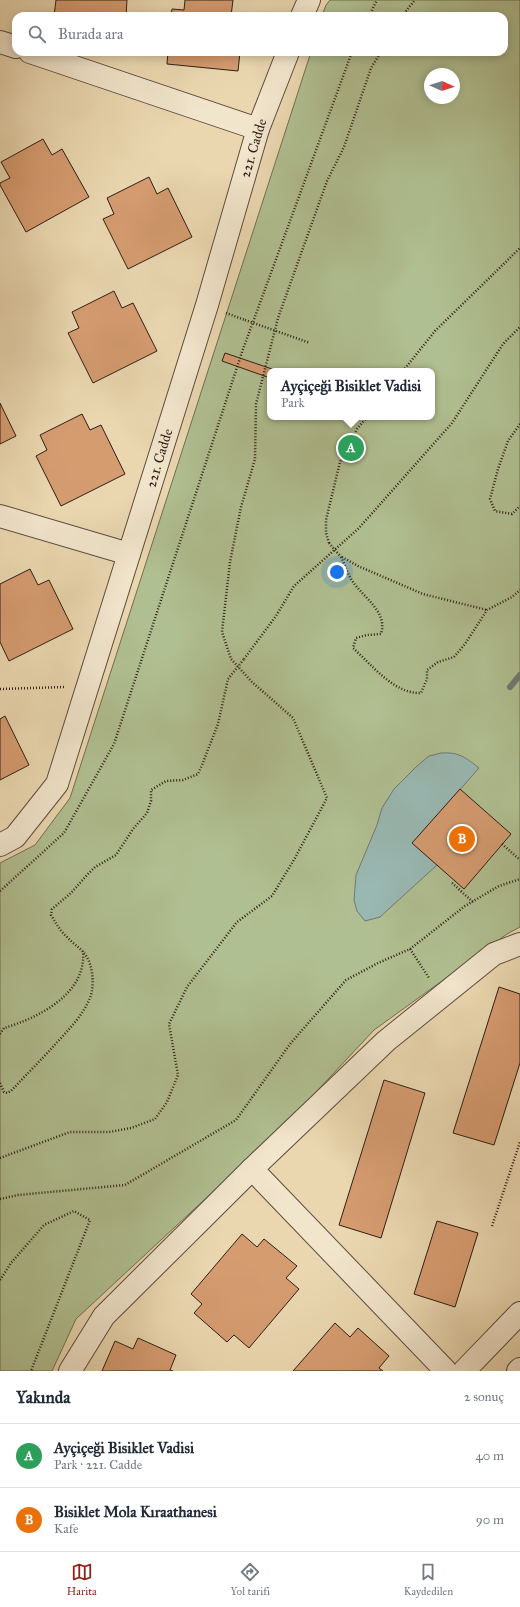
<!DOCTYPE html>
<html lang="tr">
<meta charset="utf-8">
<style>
:root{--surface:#fff;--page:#f6f6f7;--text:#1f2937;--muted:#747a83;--line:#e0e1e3;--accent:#8f2418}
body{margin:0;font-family:"IM FELL Great Primer",serif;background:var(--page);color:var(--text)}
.compass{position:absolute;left:424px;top:68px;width:36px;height:36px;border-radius:50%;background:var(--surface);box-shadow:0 2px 10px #0003;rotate:93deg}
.you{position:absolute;left:337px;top:572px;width:14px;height:14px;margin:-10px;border:3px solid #fff;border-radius:50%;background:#1a73e8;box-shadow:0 0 0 6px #1a73e833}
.badge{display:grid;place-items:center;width:26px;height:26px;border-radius:50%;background:var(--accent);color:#fff;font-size:13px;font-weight:700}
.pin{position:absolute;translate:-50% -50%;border:2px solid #fff;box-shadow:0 1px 4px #0006}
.popup{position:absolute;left:267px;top:368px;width:168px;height:52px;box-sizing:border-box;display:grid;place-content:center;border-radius:8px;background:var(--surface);filter:drop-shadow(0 1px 3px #0005);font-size:13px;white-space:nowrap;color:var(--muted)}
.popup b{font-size:15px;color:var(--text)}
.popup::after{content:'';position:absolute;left:50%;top:100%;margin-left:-8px;border:8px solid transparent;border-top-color:var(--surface)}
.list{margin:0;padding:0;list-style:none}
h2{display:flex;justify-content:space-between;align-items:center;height:52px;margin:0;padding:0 16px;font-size:17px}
h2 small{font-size:13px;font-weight:400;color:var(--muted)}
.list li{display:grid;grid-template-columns:26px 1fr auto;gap:12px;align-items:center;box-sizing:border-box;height:64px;padding:0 16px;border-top:1px solid var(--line)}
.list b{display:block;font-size:15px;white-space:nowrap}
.list p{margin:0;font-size:13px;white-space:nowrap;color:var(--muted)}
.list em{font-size:13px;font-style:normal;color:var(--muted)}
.icon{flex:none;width:22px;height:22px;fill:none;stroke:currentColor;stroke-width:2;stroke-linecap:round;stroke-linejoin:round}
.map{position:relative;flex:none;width:520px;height:1371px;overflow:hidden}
.search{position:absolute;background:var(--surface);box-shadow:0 2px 10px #0003;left:12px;right:12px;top:12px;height:44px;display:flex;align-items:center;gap:10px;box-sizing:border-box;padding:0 14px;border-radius:12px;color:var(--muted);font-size:15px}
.sheet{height:180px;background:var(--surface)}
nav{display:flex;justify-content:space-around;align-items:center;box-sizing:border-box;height:56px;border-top:1px solid var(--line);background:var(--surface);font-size:11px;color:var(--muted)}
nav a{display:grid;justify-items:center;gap:2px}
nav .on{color:var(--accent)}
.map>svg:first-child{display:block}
</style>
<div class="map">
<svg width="520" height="1371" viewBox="0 0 520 1371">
<rect width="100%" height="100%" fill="#ead7b0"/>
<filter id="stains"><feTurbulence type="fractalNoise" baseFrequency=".005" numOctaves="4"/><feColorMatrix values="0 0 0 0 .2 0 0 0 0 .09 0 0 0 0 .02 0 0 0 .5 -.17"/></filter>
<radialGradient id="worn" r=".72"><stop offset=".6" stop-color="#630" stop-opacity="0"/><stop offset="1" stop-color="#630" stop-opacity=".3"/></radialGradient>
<path fill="#b0bf91" stroke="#706e54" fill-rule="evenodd" d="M330,0H520V927L507,934L374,1030L289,1121L76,1319L52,1371H0V863L35,845L70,798L311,52H504V16H322L326,5ZM430,74H454V98H430ZM270,371H432V417H270Z"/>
<path fill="#99b8b2" stroke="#6f7a74" d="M441,753C459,752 465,757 479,768L413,843L437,865L380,917L365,921L357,911L354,900L356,875L377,825L382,808L394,789L417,766L429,756Z"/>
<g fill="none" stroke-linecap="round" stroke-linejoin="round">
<polyline stroke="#6f7a74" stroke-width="6" points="510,687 520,675"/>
</g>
<g fill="#d59c70" stroke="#2f1e16">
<polygon points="56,0 127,0 126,16 54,16"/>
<polygon points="185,0 233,0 231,16 235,16 171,16 172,9 184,10"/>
<polygon points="168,52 240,52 238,71 167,64"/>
<polygon points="43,139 52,155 62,149 89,197 26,232 0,185 0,183 10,178 1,162"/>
<polygon points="149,177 157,194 168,188 192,237 128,269 103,219 114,214 107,198"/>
<polygon points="114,291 122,308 133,303 157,351 93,383 68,333 79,328 72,312"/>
<polygon points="225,353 278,371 270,371 270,378 222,361"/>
<polygon points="0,403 16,436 0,444"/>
<polygon points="82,414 90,430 101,425 125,474 61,506 36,456 47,450 40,435"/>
<polygon points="30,569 38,585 49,580 73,629 9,661 0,642 0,584"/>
<polygon points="5,716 29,765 0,780 0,719"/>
<polygon points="460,789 511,834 464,889 412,843"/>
<polygon points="499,987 520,994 520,1063 494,1145 453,1133"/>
<polygon points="384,1080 425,1093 381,1238 339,1225"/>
<polygon points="437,1221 478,1233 455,1307 414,1294"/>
<polygon points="242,1234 257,1247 264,1239 297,1266 286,1278 299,1289 249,1348 234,1335 227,1342 194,1313 202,1304 191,1294"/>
<polygon points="335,1323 350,1337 358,1328 389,1356 379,1368 383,1371 293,1371"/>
<polygon points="138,1338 176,1355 170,1370 173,1371 102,1371 115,1341 133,1349"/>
</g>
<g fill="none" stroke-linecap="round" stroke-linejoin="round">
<g stroke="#5e4c3c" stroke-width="24">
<g id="minor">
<polyline points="302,16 309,0"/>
<polyline points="0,42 16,47"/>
<polyline points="30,52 258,129"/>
<polyline points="0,516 129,554"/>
<polyline points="0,845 15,837 57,784 207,305 258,129 288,52"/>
<polyline points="252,1169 446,1371"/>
<polyline points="70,1371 104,1316 252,1169 386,1041 494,954 520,944"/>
</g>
</g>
<g stroke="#5e4c3c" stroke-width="24">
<g id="tertiary">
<polyline points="464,1371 520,1313"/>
<polyline points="518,1371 520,1369"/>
</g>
</g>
<g stroke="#2f1e16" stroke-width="2.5" stroke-dasharray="1 2" stroke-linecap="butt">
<polyline points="369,16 377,0"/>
<polyline points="402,16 415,0"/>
<polyline points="226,313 245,320"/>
<polyline points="403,371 435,331 520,248"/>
<polyline points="520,424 508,441 498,469 490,499 495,511 512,514 520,506"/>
<polyline points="329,543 326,533 326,520 340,462 357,429 367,417"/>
<path d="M341,557C345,565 348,575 353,582C364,598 388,612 381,634L367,635L356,638L353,648C372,665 394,694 421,693L427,679V670L438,662L454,657L465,644L487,610L512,597L520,590"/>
<polyline points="342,557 358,566 423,594 487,610"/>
<polyline points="244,659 276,616 294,586 359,528 452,423 503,344 520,327"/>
<polyline points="0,689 65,687"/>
<polyline points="502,844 520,860"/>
<polyline points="452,883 473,902"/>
<polyline points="0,891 64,833 114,744 242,352 352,52"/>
<polyline points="410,949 429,978"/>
<path d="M0,1034L4,1028C38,1018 87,994 83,951"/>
<path d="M0,1083L4,1092L7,1093L11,1091C24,1077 38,1063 51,1049C65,1033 84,1016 91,995C94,984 93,970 88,959C83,949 74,945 67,937C60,931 56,923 51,915L52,909L71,893L88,874L95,867L116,855L133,829L147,813L151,801V790L166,781L183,780L198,774L202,765L218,724L228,679"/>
<polyline points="0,1158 70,1132 109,1132 131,1128 155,1119 167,1102 178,1075 169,1024 187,987 237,922 272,896 295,858 327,798 293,718 252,682 231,659 222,632 230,562 241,507 255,459 256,404 278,318 327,181 344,147 371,68 381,52"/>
<polyline points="0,1199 18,1195 125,1185 236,1120 290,1044 346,980 378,963 410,949 465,906 499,886 520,879"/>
<polyline points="492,1226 520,1142"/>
<polyline points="0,1280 11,1263 44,1225 74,1211 90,1220 31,1371"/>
</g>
<use href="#minor" stroke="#f1e5cc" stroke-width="22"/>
<use href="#tertiary" stroke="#f1e5cc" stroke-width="22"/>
<g stroke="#2f1e16" stroke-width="2.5" stroke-dasharray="1 2" stroke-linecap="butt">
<polyline points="245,320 310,343"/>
<polyline points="329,543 341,557"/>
<polyline points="228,679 244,659"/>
</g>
</g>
<g text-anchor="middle" stroke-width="3" stroke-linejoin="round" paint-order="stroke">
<g font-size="14" fill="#2f1e16" stroke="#f1e5cc">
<text transform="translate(253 148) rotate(-73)" y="5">221. Cadde</text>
<text transform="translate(159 458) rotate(-73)" y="5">221. Cadde</text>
</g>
</g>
<rect width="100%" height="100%" filter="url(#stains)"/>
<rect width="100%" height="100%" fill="url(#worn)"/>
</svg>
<svg class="compass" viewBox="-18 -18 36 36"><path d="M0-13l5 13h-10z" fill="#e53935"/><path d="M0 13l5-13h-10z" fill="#747a83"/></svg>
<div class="you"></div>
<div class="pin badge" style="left:351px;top:448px;background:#2e9e5b">A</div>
<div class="popup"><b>Ayçiçeği Bisiklet Vadisi</b>Park</div>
<div class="pin badge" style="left:462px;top:839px;background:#e8710a">B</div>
<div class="search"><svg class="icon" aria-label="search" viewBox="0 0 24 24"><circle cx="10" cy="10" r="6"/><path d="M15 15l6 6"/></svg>Burada ara</div>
</div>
<section class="sheet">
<h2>Yakında<small>2 sonuç</small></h2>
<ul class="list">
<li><span class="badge" style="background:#2e9e5b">A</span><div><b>Ayçiçeği Bisiklet Vadisi</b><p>Park · 221. Cadde</p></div><em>40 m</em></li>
<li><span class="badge" style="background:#e8710a">B</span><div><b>Bisiklet Mola Kıraathanesi</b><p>Kafe</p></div><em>90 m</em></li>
</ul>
</section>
<nav>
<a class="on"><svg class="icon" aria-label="map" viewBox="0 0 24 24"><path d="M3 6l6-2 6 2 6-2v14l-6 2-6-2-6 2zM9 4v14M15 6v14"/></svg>Harita</a>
<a><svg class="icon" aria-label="directions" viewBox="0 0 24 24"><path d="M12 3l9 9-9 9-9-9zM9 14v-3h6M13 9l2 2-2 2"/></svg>Yol tarifi</a>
<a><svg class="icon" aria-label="saved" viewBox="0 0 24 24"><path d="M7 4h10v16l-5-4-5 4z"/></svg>Kaydedilen</a>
</nav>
